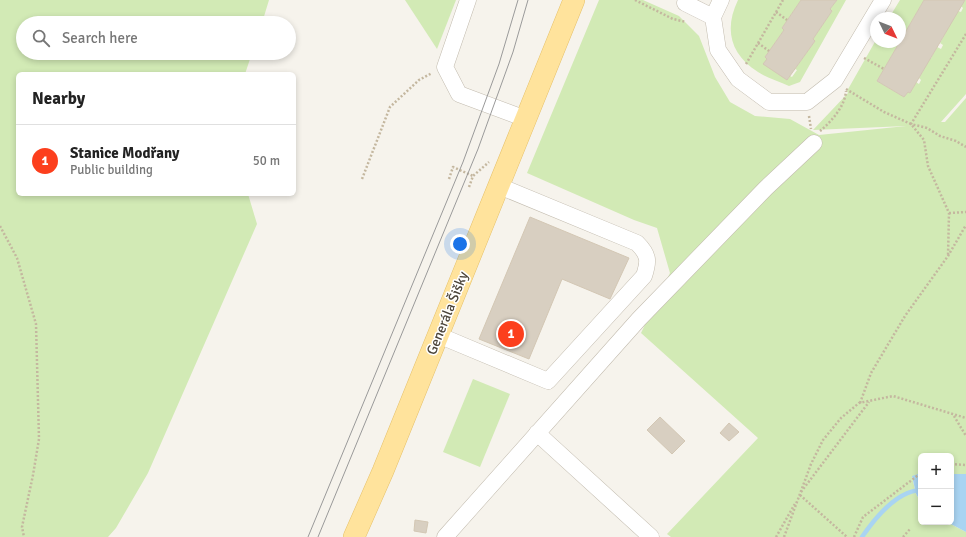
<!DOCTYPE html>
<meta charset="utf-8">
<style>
:root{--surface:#fff;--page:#f2f2f2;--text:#222;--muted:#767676;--line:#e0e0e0;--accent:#fc3f1d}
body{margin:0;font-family:Signika,sans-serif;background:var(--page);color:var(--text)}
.controls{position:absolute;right:12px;bottom:12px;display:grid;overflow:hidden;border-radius:6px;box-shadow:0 2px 6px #0003}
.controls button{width:36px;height:36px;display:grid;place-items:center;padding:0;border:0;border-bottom:1px solid var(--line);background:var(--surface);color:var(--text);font:20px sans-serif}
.compass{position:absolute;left:870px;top:12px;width:36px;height:36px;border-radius:50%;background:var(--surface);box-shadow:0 2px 6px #0003;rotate:133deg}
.you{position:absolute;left:460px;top:244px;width:14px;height:14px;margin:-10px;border:3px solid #fff;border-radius:50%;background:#1a73e8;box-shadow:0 0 0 6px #1a73e833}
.badge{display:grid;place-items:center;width:26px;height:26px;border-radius:50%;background:var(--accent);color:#fff;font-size:13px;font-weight:700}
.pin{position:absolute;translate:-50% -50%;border:2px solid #fff;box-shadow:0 1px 4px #0006}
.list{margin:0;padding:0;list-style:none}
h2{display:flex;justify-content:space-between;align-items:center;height:52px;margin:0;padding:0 16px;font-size:17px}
h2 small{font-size:13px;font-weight:400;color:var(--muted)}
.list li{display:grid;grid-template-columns:26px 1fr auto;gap:12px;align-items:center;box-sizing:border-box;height:72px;padding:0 16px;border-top:1px solid var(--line)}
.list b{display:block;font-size:15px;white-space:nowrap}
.list p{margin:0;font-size:13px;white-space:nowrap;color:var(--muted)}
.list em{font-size:13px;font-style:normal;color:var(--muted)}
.icon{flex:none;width:22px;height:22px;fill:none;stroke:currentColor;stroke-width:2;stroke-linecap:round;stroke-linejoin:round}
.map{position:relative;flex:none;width:966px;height:537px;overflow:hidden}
.search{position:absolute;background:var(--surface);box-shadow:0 2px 6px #0003;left:16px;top:16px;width:280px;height:44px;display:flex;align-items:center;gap:10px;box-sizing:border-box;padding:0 14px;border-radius:22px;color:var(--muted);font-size:15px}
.panel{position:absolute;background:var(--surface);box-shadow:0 2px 6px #0003;left:16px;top:72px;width:280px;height:124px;border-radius:6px}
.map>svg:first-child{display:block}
</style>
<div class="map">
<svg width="966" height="537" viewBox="0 0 966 537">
<rect width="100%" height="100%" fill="#f6f3ec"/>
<g fill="#d2eab5">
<polygon points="0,0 269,0 262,23 23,23 23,53 252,53 245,74 18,74 18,194 248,194 257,224 148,473 116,528 108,537 0,537"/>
<polygon points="405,0 456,0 437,49"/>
<polygon points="599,0 643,0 679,16 699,36 715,77 730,102 755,116 790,119 819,135 906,126 813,130 848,93 847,91 876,40 876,42 900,42 900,18 889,18 900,0 924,0 877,81 904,97 908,92 910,93 916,82 919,84 921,80 919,78 925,67 923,65 928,57 931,58 937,47 941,49 943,45 940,43 946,32 944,30 950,20 952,21 958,11 961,12 963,8 961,6 965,0 966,0 966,94 941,122 945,122 966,98 966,474 951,474 951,456 921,456 921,474 912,477 916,494 921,502 921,522 947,522 966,532 966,537 671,537 667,534 758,438 641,333 670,273 657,228 634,220 527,173"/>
<path d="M738,0H801L782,28L784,30L765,57L767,59L764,64L787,80L790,76L792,77L797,70L795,69L815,41L813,39L832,11L830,9L837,0H846L800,82L789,86C778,81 767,78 758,72C730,54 724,29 738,0Z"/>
<polygon points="473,379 510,394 480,467 443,452"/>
</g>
<g fill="#a9d4f2">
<polygon points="918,474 921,474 921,502 916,494 912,476"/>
<polygon points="951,474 966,474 966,532 947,522 951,522"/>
</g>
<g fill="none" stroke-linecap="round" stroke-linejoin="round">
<path stroke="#a9d4f2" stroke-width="4.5" d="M862,537C875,518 897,491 921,490"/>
</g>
<g fill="#d8cfc1" stroke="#d3c7b4">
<polygon points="801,0 837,0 830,9 832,11 813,39 815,41 787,80 763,64 767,59 765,57 784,30 782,28"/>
<polygon points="924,0 965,0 910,93 908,92 904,97 877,81"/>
<polygon points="530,217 629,258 610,299 562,279 529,359 479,339"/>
<polygon points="660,417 685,441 672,454 647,430"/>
<polygon points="729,423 739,432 729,441 720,433"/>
<polygon points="415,520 428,522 426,533 414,531"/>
</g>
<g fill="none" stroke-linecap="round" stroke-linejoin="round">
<g stroke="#c2bbae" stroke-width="17">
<g id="minor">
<polyline points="468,0 445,67 459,94 526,119"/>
<polyline points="721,0 713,17 718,50 738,79 769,102 807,102 835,80 883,0"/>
<polyline points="685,3 713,17"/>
<path d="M438,335L548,381L644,276C649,261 649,255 637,243L499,186"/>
<polyline points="537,433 651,537"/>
<polyline points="445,537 639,319 766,188 814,143"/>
</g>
</g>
<g stroke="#e6c16a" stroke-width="22">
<polyline id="major" points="354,537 383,471 574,0"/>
</g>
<g stroke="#c4b79f" stroke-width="2.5" stroke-dasharray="2 2" stroke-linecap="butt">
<polyline points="635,0 673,19 686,22"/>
<polyline points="776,12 787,20"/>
<polyline points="900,30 905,33"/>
<polyline points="966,34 911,124 927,128 940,136 956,141 966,147"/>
<polyline points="758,43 769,51"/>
<polyline points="864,58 884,69"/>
<polyline points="746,64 783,0"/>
<polyline points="846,89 884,112 911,124 924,140 928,166 949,213 948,256"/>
<polyline points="809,116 811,129"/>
<path d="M820,131C832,121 845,106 846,91"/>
<polyline points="362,179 390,107 419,80 432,73"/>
<polyline points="449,179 453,167 473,176"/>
<polyline points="469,187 473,176 489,162"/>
<polyline points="949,213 966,212"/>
<polyline points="0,226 17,258 36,324 39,439 33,475 22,527 24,537"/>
<polyline points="860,403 871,373 905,316 948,256 966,225"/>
<polyline points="954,416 966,436"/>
<polyline points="951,464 966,465"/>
<polyline points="801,492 869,402"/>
<polyline points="800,495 847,537"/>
<polyline points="776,537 796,502"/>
<polyline points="784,537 811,464 823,440 841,418 859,403 893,396 966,418"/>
<polyline points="854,537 863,517 921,473"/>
<polyline points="903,537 910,529"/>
</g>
<use href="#minor" stroke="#fff" stroke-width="16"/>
<use href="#major" stroke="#ffe39c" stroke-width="21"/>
<g stroke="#9a9a9a" stroke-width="1">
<polyline points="308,537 463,162 499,64 518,0"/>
<polyline points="318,537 478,149 513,52 528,0"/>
</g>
</g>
<g text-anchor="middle" stroke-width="3" stroke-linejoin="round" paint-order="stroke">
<g font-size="14" fill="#4b4439" stroke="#fff">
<text transform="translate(447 313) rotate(-68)" y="5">Generála Šišky</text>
</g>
</g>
</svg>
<div class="controls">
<button>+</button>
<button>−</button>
</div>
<svg class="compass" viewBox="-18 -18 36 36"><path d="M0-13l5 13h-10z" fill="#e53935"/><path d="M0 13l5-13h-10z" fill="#767676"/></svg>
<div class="you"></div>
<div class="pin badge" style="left:511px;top:334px">1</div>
<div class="search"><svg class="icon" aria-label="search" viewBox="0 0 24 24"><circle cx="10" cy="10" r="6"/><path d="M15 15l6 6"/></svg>Search here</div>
<section class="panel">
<h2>Nearby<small></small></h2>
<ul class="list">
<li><span class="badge">1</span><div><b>Stanice Modřany</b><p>Public building</p></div><em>50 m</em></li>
</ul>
</section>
</div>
